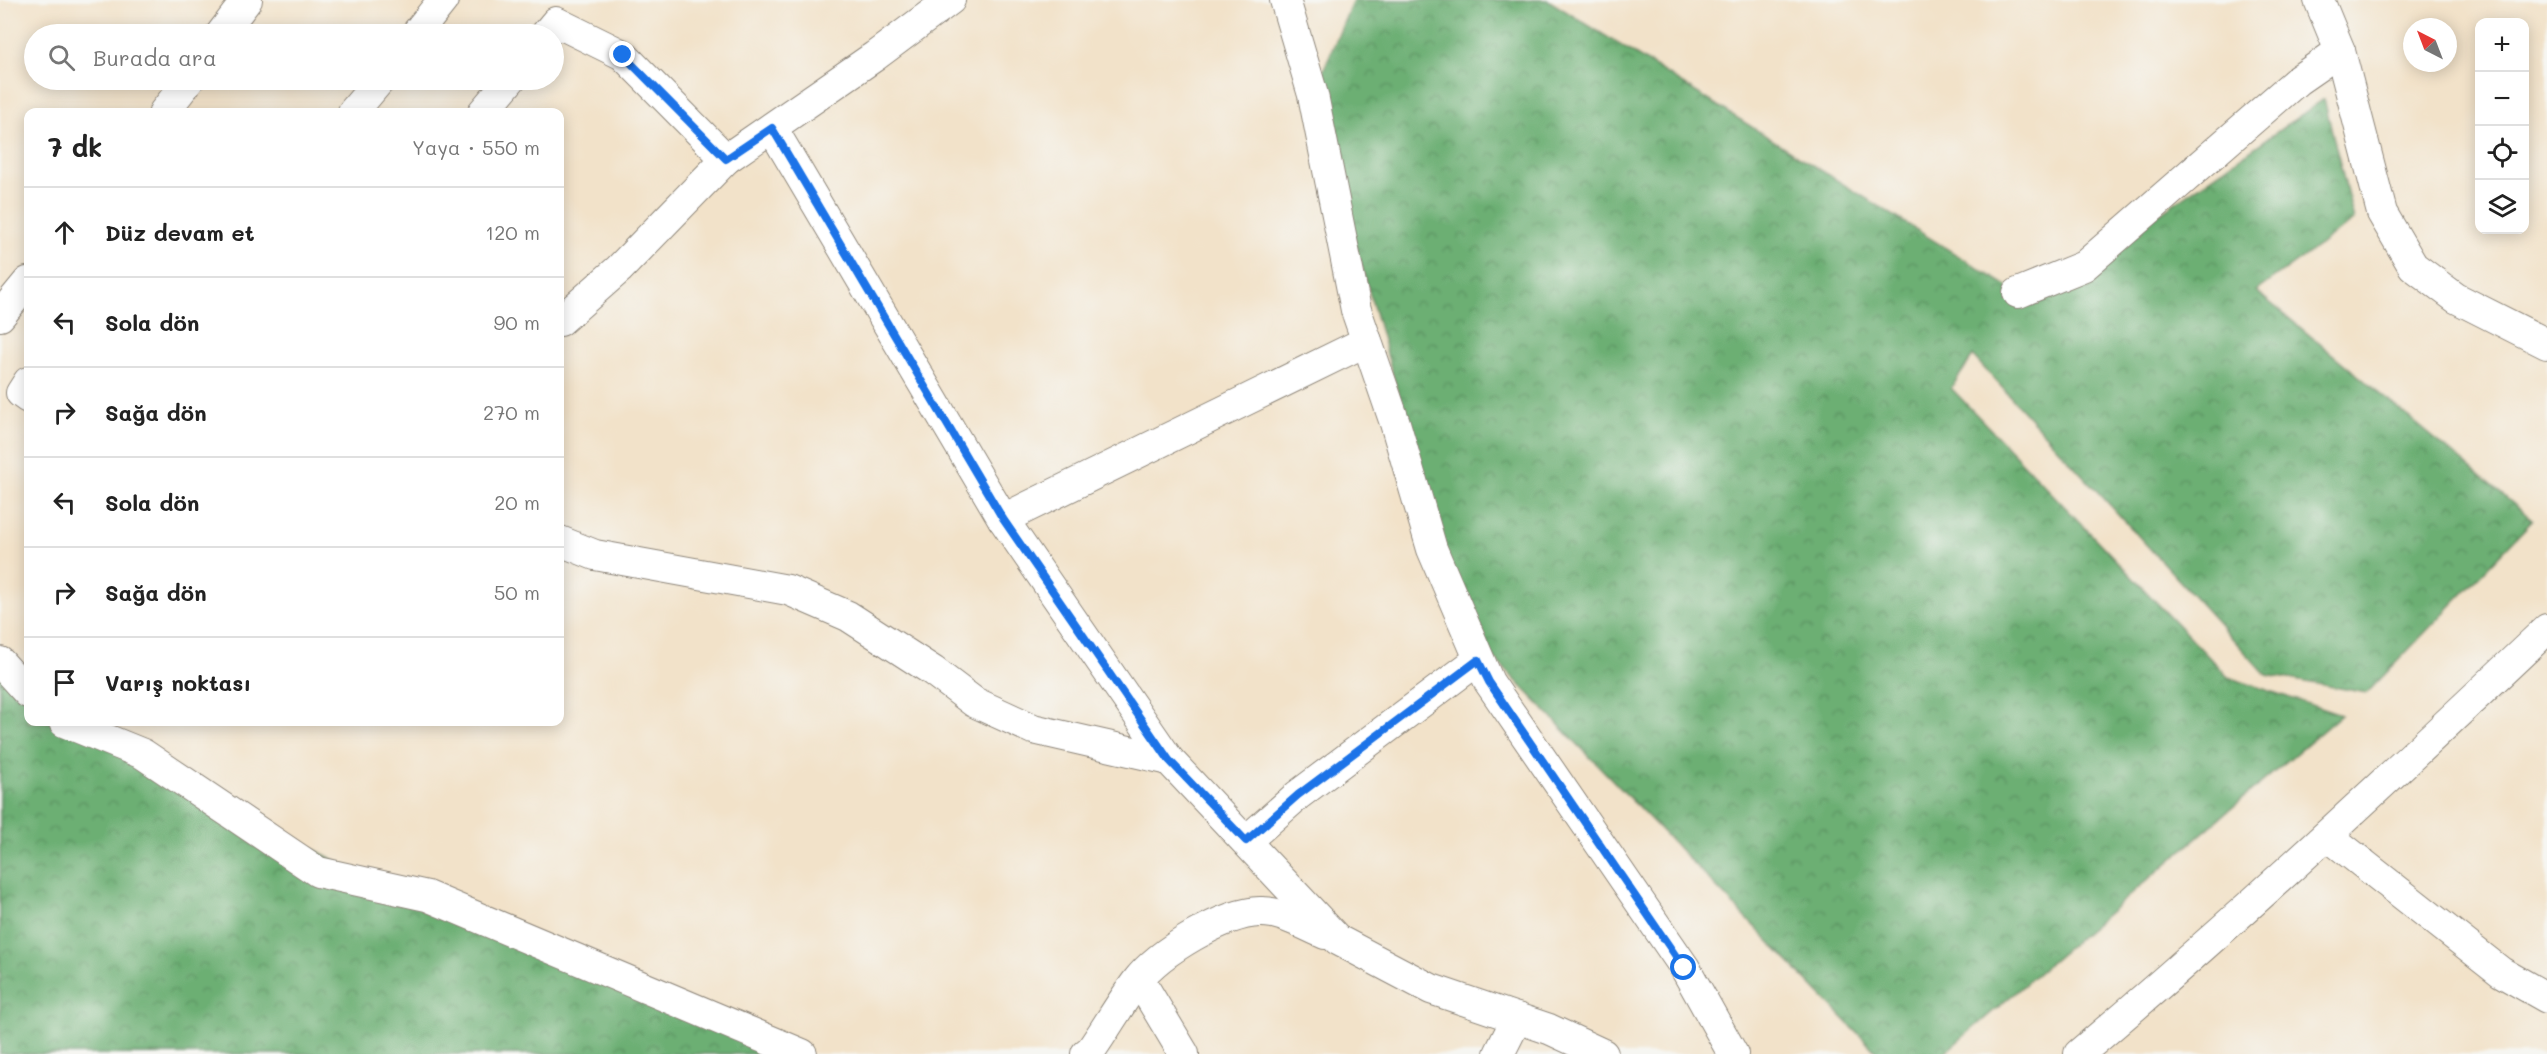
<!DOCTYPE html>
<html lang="tr">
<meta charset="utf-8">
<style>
:root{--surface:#fff;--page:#f2f2f2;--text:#222;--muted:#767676;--line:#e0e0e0}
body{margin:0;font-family:Mali,sans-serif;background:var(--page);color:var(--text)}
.controls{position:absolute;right:18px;top:18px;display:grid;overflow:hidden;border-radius:12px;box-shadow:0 3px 15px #0003}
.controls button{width:54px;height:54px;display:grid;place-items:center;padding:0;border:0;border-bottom:2px solid var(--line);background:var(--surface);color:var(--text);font:30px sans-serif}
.compass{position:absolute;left:2403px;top:18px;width:54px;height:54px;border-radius:50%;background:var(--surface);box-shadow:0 3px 15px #0003;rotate:318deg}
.stop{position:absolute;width:18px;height:18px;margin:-14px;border:4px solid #1a73e8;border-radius:50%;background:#fff}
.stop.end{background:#1a73e8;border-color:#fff;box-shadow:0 2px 6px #0008}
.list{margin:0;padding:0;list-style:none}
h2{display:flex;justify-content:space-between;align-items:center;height:78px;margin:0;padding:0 24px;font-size:26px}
h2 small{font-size:20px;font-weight:400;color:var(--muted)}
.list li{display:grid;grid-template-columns:39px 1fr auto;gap:18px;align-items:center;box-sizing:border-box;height:90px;padding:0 24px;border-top:2px solid var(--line)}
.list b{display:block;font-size:22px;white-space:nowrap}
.list em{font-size:20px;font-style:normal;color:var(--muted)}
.icon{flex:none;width:33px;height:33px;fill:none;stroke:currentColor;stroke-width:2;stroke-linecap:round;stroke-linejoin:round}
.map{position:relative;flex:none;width:2547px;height:1054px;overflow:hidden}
.search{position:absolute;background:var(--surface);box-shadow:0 3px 15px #0003;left:24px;top:24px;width:540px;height:66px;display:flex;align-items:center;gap:15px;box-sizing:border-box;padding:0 21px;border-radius:33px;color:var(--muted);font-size:22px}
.panel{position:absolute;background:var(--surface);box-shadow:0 3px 15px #0003;left:24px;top:108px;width:540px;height:618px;border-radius:12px}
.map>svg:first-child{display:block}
</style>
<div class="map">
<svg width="2547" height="1054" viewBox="0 0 2547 1054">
<defs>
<pattern id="forest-crowns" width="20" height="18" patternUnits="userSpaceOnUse" patternTransform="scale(1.5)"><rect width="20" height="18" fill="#6caf73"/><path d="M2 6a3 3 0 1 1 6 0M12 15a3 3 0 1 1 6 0" fill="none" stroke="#598f5f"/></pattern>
</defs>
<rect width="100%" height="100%" fill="#f6f6f2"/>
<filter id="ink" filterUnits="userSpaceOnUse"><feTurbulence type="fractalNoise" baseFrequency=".0167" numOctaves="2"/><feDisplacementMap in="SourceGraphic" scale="12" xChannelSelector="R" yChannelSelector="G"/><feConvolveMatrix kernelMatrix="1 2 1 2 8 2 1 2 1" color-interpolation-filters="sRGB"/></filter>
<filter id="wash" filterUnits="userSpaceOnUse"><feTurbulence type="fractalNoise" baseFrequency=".008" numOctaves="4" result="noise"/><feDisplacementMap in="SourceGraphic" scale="24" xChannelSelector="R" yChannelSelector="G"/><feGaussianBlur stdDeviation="1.35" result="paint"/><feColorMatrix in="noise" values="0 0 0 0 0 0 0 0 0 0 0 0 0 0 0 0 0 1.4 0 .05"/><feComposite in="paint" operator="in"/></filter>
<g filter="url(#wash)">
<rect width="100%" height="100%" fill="#f2e2c9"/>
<g fill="url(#forest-crowns)" stroke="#4c6d4f" stroke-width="1.5">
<polygon points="1353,0 1548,0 2018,293 2084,266 2324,99 2354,220 2256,291 2533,520 2367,693 2266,675 1973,356 1951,388 2228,677 2341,715 1943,1054 1878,1054 1465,628 1313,95"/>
<polygon points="0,673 28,699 28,722 61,722 388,887 797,1054 0,1054"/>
</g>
</g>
<g filter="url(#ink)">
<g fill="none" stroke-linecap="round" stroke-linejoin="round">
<g stroke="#8e867a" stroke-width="32">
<g id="minor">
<polyline points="1285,0 1313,95 1356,310 1395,423 1432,549 1489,682 1685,968 1733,1054"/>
<polyline points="2319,0 2340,51 2382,213 2413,266 2456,298 2547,344"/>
<polyline points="221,34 247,0"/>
<polyline points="416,34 443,0"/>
<polyline points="546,34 556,22 623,55 726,159 619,269 560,321"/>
<polyline points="164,112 189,80"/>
<polyline points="353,112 380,80"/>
<polyline points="483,112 510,80"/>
<polyline points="772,128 1003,519 1169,760"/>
<polyline points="726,159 875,56 950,0"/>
<polyline points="2018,293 2084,266 2298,80 2340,51"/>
<polyline points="0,316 28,282"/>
<polyline points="28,382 21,393 28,398"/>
<polyline points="1003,519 1367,341"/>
<polyline points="560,541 595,555 788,590 848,616 933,671 974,702 1033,729 1169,760 1338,940 1431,989 1549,1029 1603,1054"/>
<polyline points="0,662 28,693"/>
<polyline points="64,722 143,754 318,872 427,896 802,1054"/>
<polyline points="2328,836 2501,972 2547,998"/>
<polyline points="1246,841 1298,795 1478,660"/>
<polyline points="1139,979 1184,1054"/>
<path d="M1086,1054L1091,1050C1107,1027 1121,1002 1137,981C1159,952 1224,913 1260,912C1282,911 1306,926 1325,934"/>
<polyline points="1499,1054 1517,1018"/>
<path d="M2079,1054C2240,918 2394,774 2547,629"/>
</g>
</g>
<use href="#minor" stroke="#fff" stroke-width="30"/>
</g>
</g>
<g fill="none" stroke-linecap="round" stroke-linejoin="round" filter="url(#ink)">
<polyline stroke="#1a73e8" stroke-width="8" points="623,55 726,159 772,128 1003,519 1169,760 1246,841 1298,795 1478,660 1489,682 1684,968"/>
</g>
</svg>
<div class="controls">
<button>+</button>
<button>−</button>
<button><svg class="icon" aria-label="locate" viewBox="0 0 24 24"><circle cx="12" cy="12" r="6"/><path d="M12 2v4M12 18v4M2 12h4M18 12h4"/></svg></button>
<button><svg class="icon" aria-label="layers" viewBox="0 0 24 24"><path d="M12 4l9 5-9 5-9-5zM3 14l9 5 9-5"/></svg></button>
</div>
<svg class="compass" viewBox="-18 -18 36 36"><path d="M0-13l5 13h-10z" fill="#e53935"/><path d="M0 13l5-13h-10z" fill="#767676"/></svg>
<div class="stop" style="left:1684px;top:968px"></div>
<div class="stop end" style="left:623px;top:55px"></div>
<div class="search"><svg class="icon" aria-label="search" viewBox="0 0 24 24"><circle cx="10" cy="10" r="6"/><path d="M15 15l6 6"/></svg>Burada ara</div>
<section class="panel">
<h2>7 dk<small>Yaya · 550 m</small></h2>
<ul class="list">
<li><svg class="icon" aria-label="ahead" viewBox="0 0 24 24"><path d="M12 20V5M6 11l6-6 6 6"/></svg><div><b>Düz devam et</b></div><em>120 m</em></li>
<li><svg class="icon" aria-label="left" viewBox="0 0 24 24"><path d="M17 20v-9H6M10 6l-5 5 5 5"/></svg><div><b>Sola dön</b></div><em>90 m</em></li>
<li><svg class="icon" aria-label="right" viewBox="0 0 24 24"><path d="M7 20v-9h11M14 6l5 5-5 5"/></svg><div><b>Sağa dön</b></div><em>270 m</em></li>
<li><svg class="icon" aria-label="left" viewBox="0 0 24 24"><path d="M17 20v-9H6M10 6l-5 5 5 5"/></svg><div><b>Sola dön</b></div><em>20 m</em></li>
<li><svg class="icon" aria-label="right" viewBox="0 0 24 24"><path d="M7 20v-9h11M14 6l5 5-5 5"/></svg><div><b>Sağa dön</b></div><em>50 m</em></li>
<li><svg class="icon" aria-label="arrive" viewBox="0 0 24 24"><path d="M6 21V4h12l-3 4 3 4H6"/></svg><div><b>Varış noktası</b></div></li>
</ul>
</section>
</div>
